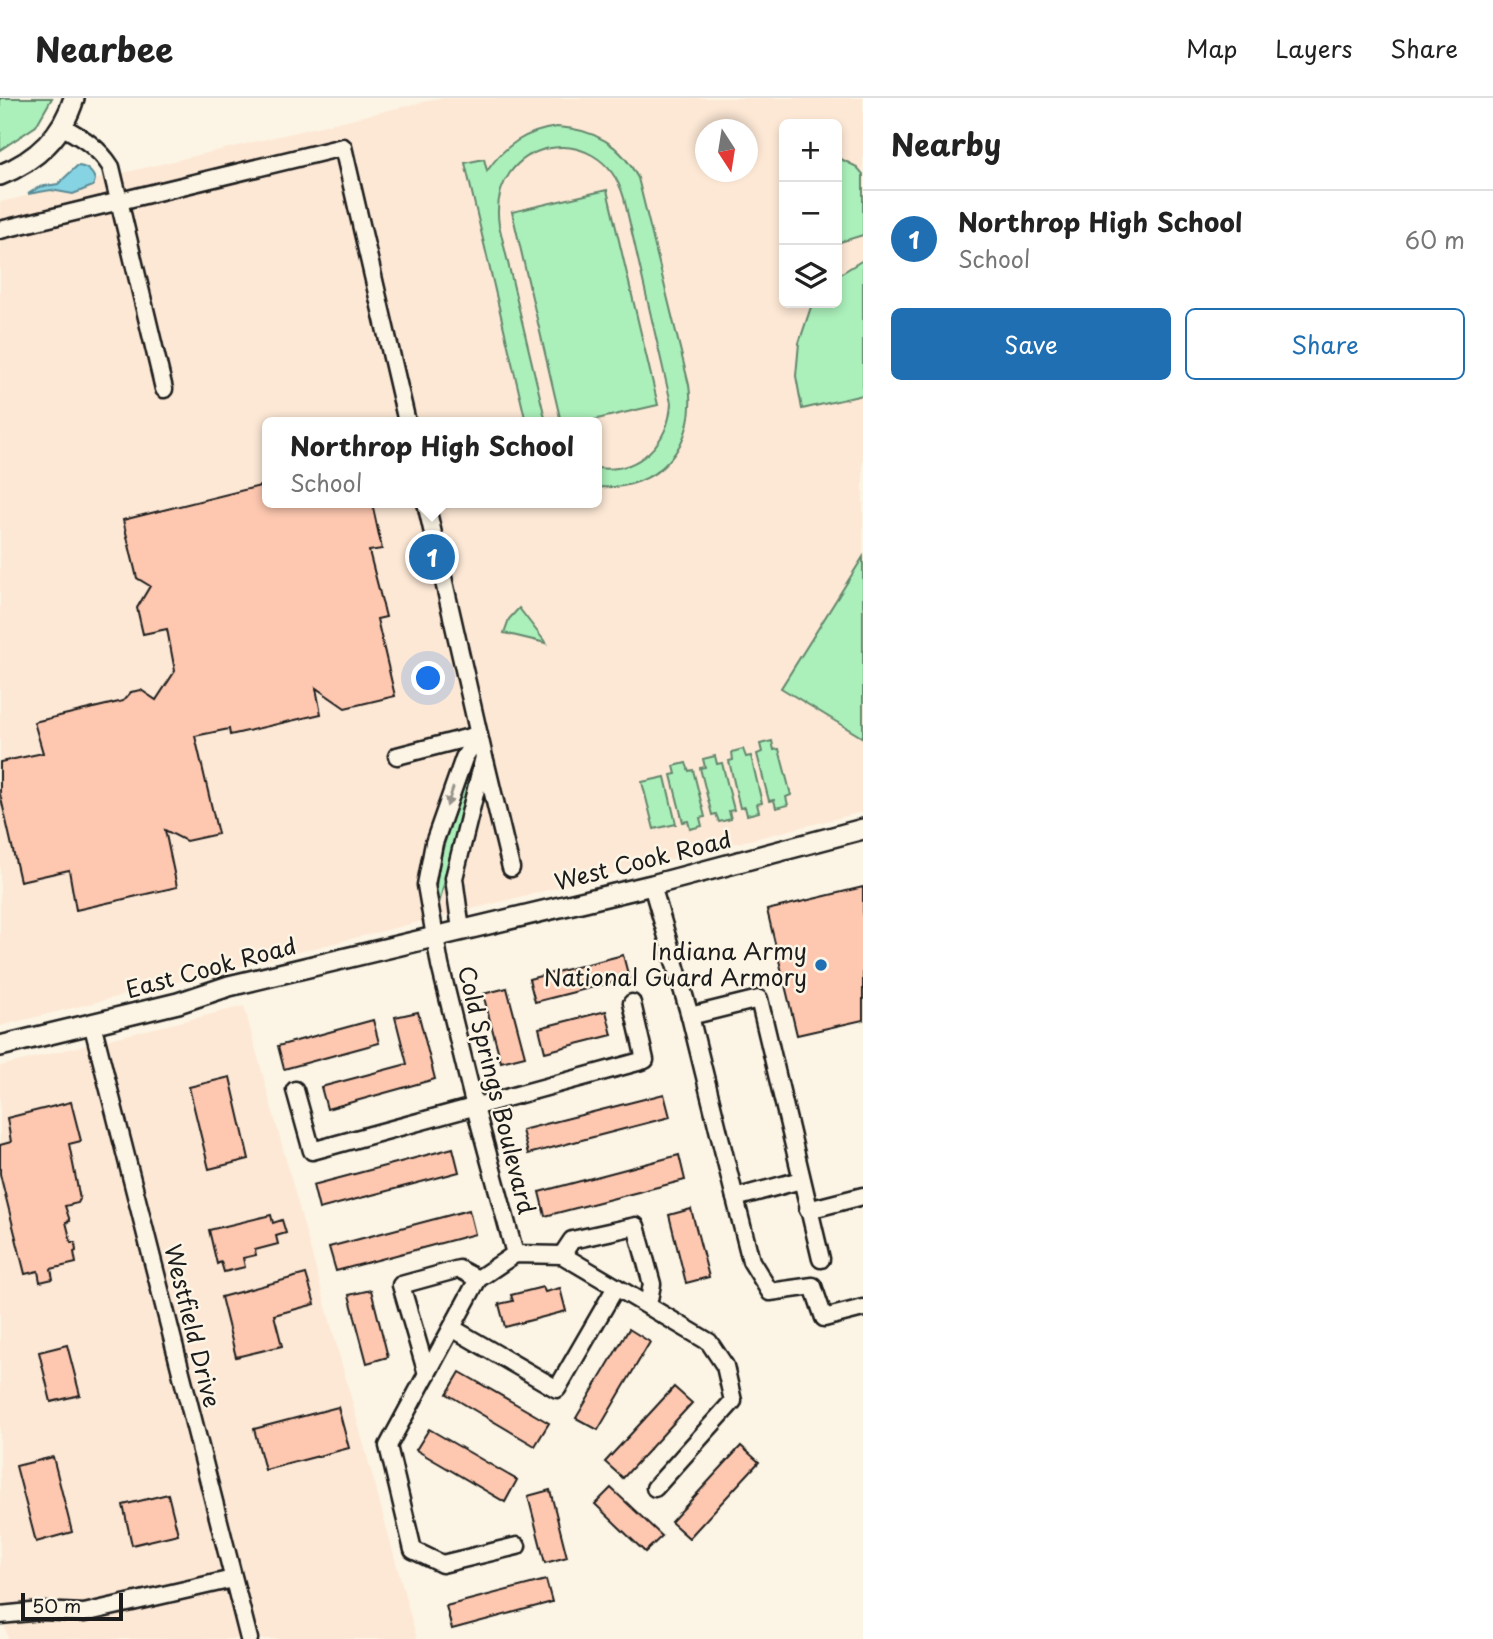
<!DOCTYPE html>
<meta charset="utf-8">
<style>
:root{--surface:#fff;--page:#f6f6f6;--text:#222;--muted:#767676;--line:#e0e0e0;--accent:#1f6fb2}
body{margin:0;font-family:"Playpen Sans",sans-serif;background:var(--page);color:var(--text)}
.controls{position:absolute;right:21px;top:21px;display:grid;overflow:hidden;border-radius:10px;box-shadow:0 4px 10px #0003}
.controls button{width:63px;height:63px;display:grid;place-items:center;padding:0;border:0;border-bottom:2px solid var(--line);background:var(--surface);color:var(--text);font:35px sans-serif}
.compass{position:absolute;left:695px;top:21px;width:63px;height:63px;border-radius:50%;background:var(--surface);box-shadow:0 4px 10px #0003;rotate:168deg}
.scale{position:absolute;left:21px;bottom:18px;width:102px;box-sizing:border-box;padding-left:7px;border:4px solid #1c1c1c;border-top:0;font-size:19px;line-height:24px;white-space:nowrap;color:#1c1c1c;-webkit-text-stroke:5px #fcf5e5;paint-order:stroke}
.you{position:absolute;left:429px;top:581px;width:24px;height:24px;margin:-18px;border:5px solid #fff;border-radius:50%;background:#1a73e8;box-shadow:0 0 0 10px #1a73e833}
.badge{display:grid;place-items:center;width:46px;height:46px;border-radius:50%;background:var(--accent);color:#fff;font-size:23px;font-weight:700}
.pin{position:absolute;translate:-50% -50%;border:4px solid #fff;box-shadow:0 2px 7px #0006}
.popup{position:absolute;left:262px;top:319px;width:340px;height:91px;box-sizing:border-box;display:grid;place-content:center;border-radius:10px;background:var(--surface);filter:drop-shadow(0 2px 5px #0005);font-size:23px;white-space:nowrap;color:var(--muted)}
.popup b{font-size:26px;color:var(--text)}
.popup::after{content:'';position:absolute;left:50%;top:100%;margin-left:-14px;border:14px solid transparent;border-top-color:var(--surface)}
.list{margin:0;padding:0;list-style:none}
h2{display:flex;justify-content:space-between;align-items:center;height:91px;margin:0;padding:0 28px;font-size:30px}
h2 small{font-size:23px;font-weight:400;color:var(--muted)}
.list li{display:grid;grid-template-columns:46px 1fr auto;gap:21px;align-items:center;box-sizing:border-box;height:98px;padding:0 28px;border-top:2px solid var(--line)}
.list b{display:block;font-size:26px;white-space:nowrap}
.list p{margin:0;font-size:23px;white-space:nowrap;color:var(--muted)}
.list em{font-size:23px;font-style:normal;color:var(--muted)}
.actions{display:flex;gap:14px;padding:21px 28px}
.actions a{flex:1;padding:16px 0;border:2px solid var(--accent);border-radius:10px;text-align:center;font-size:24px;color:var(--accent)}
.actions .main{background:var(--accent);color:#fff}
.icon{flex:none;width:38px;height:38px;fill:none;stroke:currentColor;stroke-width:2;stroke-linecap:round;stroke-linejoin:round}
.map{position:relative;flex:none;width:863px;height:1541px;overflow:hidden}
header{display:flex;align-items:center;gap:42px;box-sizing:border-box;height:98px;padding:0 35px;background:var(--surface);border-bottom:2px solid var(--line)}
header strong{font-size:33px}
nav{display:flex;gap:38px;margin-inline-start:auto;font-size:24px}
main{display:flex}
aside{flex:1;background:var(--surface)}
.map>svg:first-child{display:block}
</style>
<header>
<strong>Nearbee</strong>
<nav><a>Map</a><a>Layers</a><a>Share</a></nav>
</header>
<main>
<div class="map">
<svg width="863" height="1541" viewBox="0 0 863 1541">
<rect width="100%" height="100%" fill="#fcf5e5"/>
<filter id="ink" filterUnits="userSpaceOnUse"><feTurbulence type="fractalNoise" baseFrequency=".0143" numOctaves="2"/><feDisplacementMap in="SourceGraphic" scale="14" xChannelSelector="R" yChannelSelector="G"/><feConvolveMatrix kernelMatrix="1 2 1 2 8 2 1 2 1" color-interpolation-filters="sRGB"/></filter>
<g filter="url(#ink)">
<g fill="#fde8d5" fill-rule="evenodd">
<path d="M440,0H863V714L0,928V104ZM784,26H837V205H784ZM706,32H748V74H706ZM268,324H596V405H268Z"/>
<polygon points="244,908 417,1541 8,1541 0,1510 0,968"/>
</g>
<g fill="#abf0bb" stroke="#64866c" stroke-width="2">
<polygon points="0,0 52,0 36,28 0,52"/>
<path d="M557,29C595,31 621,47 638,80L689,287C698,346 659,394 597,389V370C638,376 669,345 671,305L624,100C600,17 486,42 499,127L546,324H526L465,65L484,61L487,73C505,47 526,33 557,29Z"/>
<polygon points="837,59 857,69 863,76 863,137 837,145"/>
<polygon points="607,92 658,307 584,324 561,324 512,114"/>
<polygon points="863,162 863,297 802,311 796,278 799,245 812,206 837,205 837,178"/>
<polygon points="863,459 863,640 781,590"/>
<polygon points="519,510 546,545 504,535 509,521"/>
<polygon points="772,643 774,652 779,651 791,697 786,699 788,707 776,710 774,702 769,703 757,656 762,654 760,646"/>
<polygon points="743,651 746,659 751,658 762,705 757,706 759,714 747,717 745,709 740,710 729,663 733,662 732,654"/>
<polygon points="715,658 717,666 722,665 734,712 729,713 731,721 719,724 716,716 712,717 700,670 705,669 703,661"/>
<polygon points="686,665 689,673 693,672 705,719 700,720 702,728 690,731 688,723 683,724 671,677 676,676 674,668"/>
<path d="M468,677L471,678L439,806L436,807C433,763 454,719 468,677Z"/>
<polygon points="665,679 676,726 654,731 642,684"/>
</g>
<path fill="#85d3e3" stroke="#5b8a93" stroke-width="2" d="M77,68C86,68 93,74 95,82L93,88L73,96L51,92L28,96L39,89L58,86Z"/>
<g fill="#fec8b0" stroke="#1c1c1c" stroke-width="2">
<polygon points="268,386 268,405 372,405 382,451 369,453 386,519 377,521 395,598 345,610 316,590 321,616 230,637 229,631 195,638 218,736 186,743 165,732 177,789 76,812 69,772 20,783 0,696 0,664 43,655 34,624 123,603 131,594 141,592 156,602 175,573 167,531 143,536 137,510 150,488 137,480 123,422"/>
<polygon points="863,789 863,922 797,937 767,812"/>
<polygon points="623,857 629,880 535,904 529,881"/>
<polygon points="507,890 525,958 501,964 483,896"/>
<polygon points="606,913 612,937 545,954 539,930"/>
<polygon points="418,914 435,981 327,1011 321,989 407,966 395,919"/>
<polygon points="373,922 379,945 284,971 278,948"/>
<polygon points="230,979 249,1061 209,1071 189,989"/>
<polygon points="664,996 670,1019 528,1056 522,1032"/>
<polygon points="71,1004 81,1043 69,1046 80,1101 78,1105 65,1108 70,1123 66,1124 71,1144 75,1144 76,1153 74,1154 76,1165 51,1171 53,1181 40,1184 38,1173 25,1176 0,1076 0,1047 11,1044 7,1020"/>
<polygon points="453,1050 459,1074 319,1111 313,1087"/>
<polygon points="679,1057 685,1082 545,1118 539,1094"/>
<polygon points="691,1111 709,1179 686,1185 669,1117"/>
<polygon points="469,1112 475,1136 336,1173 329,1149"/>
<polygon points="271,1117 273,1125 282,1122 286,1135 276,1138 278,1146 255,1152 256,1157 243,1160 245,1169 224,1174 221,1164 217,1166 209,1132"/>
<polygon points="306,1176 315,1206 274,1217 282,1248 236,1259 221,1199"/>
<polygon points="543,1189 545,1194 560,1190 566,1213 505,1229 499,1206 513,1203 511,1197"/>
<polygon points="371,1192 388,1259 367,1265 349,1197"/>
<polygon points="629,1231 650,1244 598,1332 576,1320"/>
<polygon points="67,1247 80,1297 51,1304 39,1254"/>
<polygon points="460,1274 549,1325 535,1348 447,1296"/>
<polygon points="674,1289 692,1305 623,1380 605,1364"/>
<polygon points="338,1309 349,1350 265,1372 254,1331"/>
<polygon points="429,1331 517,1382 505,1404 416,1352"/>
<polygon points="741,1348 759,1364 689,1440 671,1424"/>
<polygon points="53,1359 72,1434 36,1444 16,1368"/>
<polygon points="611,1390 662,1438 645,1454 595,1406"/>
<polygon points="550,1392 567,1459 545,1465 528,1398"/>
<polygon points="168,1396 178,1436 132,1447 123,1407"/>
<polygon points="546,1482 552,1504 452,1531 446,1508"/>
</g>
<g fill="none" stroke-linecap="round" stroke-linejoin="round">
<g stroke="#1c1c1c" stroke-width="21">
<g id="minor">
<path d="M63,29C83,40 99,50 111,69L164,291"/>
<polyline points="0,132 343,49 407,324"/>
<polyline points="426,405 484,659 454,780 461,832"/>
<polyline points="478,637 464,660 434,745 426,787 440,867 475,1009 515,1156"/>
<polyline points="397,658 478,637"/>
<polyline points="485,662 511,770"/>
<polyline points="652,787 690,918 735,1100 801,1082"/>
<polyline points="690,918 759,901 821,1161"/>
<polyline points="92,925 249,1541"/>
<polyline points="295,992 312,1053 645,962 632,905"/>
<polyline points="735,1100 751,1163 770,1194 813,1188 824,1220 863,1210"/>
<polyline points="808,1112 863,1098"/>
<polyline points="562,1157 572,1142 636,1128 652,1186 648,1207"/>
<polyline points="452,1230 557,1291 616,1189"/>
<polyline points="427,1276 401,1187 459,1171 478,1181"/>
<polyline points="517,1448 442,1466 413,1452 388,1348 478,1181 515,1156 562,1157 709,1244 725,1268 733,1303 655,1390"/>
<polyline points="0,1517 41,1513 84,1515 233,1481"/>
</g>
</g>
<g stroke="#1c1c1c" stroke-width="24">
<g id="major">
<path d="M0,77C36,63 63,37 74,0"/>
<polyline points="0,948 178,905 229,888 652,787 863,731"/>
</g>
</g>
<use href="#minor" stroke="#fcf5e5" stroke-width="16"/>
<use href="#major" stroke="#fcf5e5" stroke-width="19"/>
</g>
<defs><path id="oneway-solid" d="M-6-.8H1V-3.2L6.5 0L1 3.2V.8H-6Z" transform="scale(1.75)"/></defs>
<use fill="#97938b" href="#oneway-solid" transform="translate(450 699) rotate(109)"/>
</g>
<circle fill="#1f6fb2" stroke="#fcf5e5" stroke-width="2.5" cx="821" cy="867" r="7"/>
<g text-anchor="middle" stroke-width="5" stroke-linejoin="round" paint-order="stroke">
<g font-size="23" fill="#1c1c1c" stroke="#fcf5e5">
<text transform="translate(643 763) rotate(-14)" y="8">West Cook Road</text>
<text transform="translate(211 870) rotate(-15)" y="8">East Cook Road</text>
<text transform="translate(496 992) rotate(76)" y="8">Cold Springs Boulevard</text>
<text transform="translate(192 1228) rotate(76)" y="8">Westfield Drive</text>
</g>
<g font-size="23" fill="#1c1c1c" stroke="#fcf5e5" text-anchor="end">
<text x="807" y="862">Indiana Army<tspan x="807" dy="26">National Guard Armory</tspan></text>
</g>
</g>
</svg>
<div class="controls">
<button>+</button>
<button>−</button>
<button><svg class="icon" aria-label="layers" viewBox="0 0 24 24"><path d="M12 4l9 5-9 5-9-5zM3 14l9 5 9-5"/></svg></button>
</div>
<svg class="compass" viewBox="-18 -18 36 36"><path d="M0-13l5 13h-10z" fill="#e53935"/><path d="M0 13l5-13h-10z" fill="#767676"/></svg>
<div class="scale">50 m</div>
<div class="you"></div>
<div class="pin badge" style="left:432px;top:459px">1</div>
<div class="popup"><b>Northrop High School</b>School</div>
</div>
<aside>
<h2>Nearby<small></small></h2>
<ul class="list">
<li><span class="badge">1</span><div><b>Northrop High School</b><p>School</p></div><em>60 m</em></li>
</ul>
<div class="actions"><a class="main">Save</a><a>Share</a></div>
</aside>
</main>
